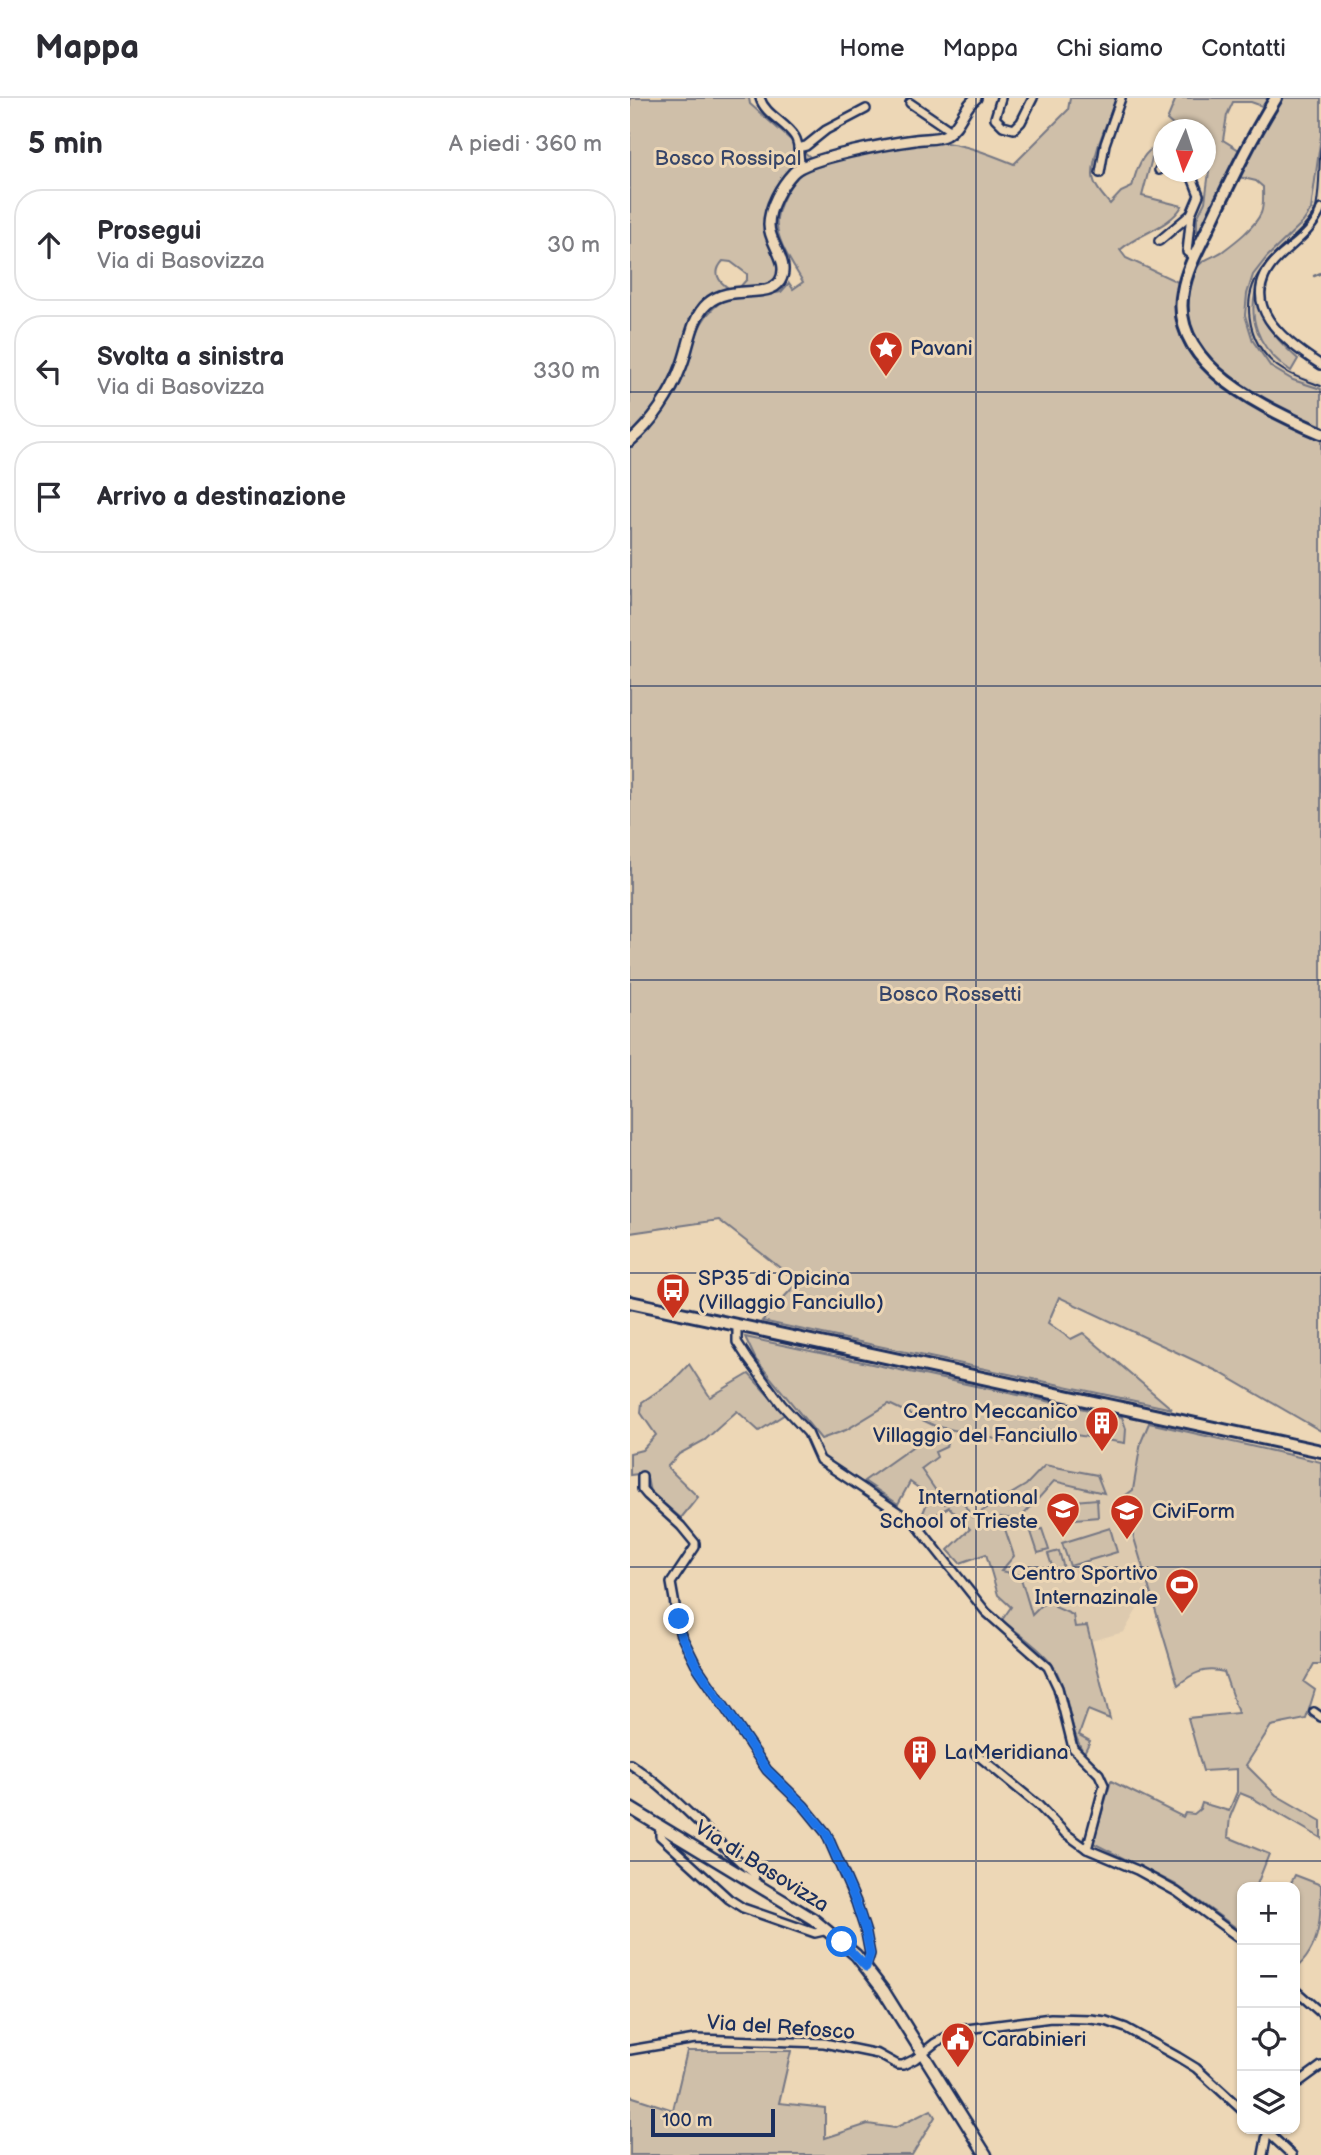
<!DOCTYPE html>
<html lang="it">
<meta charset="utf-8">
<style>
:root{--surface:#fff;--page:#f7f7f7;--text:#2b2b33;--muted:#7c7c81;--line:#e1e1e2}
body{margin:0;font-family:"Balsamiq Sans",sans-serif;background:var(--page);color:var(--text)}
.controls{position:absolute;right:21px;bottom:21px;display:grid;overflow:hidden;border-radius:14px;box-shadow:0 2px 5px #0004}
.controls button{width:63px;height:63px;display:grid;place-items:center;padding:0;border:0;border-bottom:2px solid var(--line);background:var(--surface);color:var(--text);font:35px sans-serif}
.compass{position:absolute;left:523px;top:21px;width:63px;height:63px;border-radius:50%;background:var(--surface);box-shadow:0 2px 5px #0004;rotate:183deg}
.scale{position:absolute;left:21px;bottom:18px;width:124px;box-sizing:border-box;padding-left:7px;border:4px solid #1b2f5e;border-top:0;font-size:19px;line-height:24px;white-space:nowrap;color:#1b2f5e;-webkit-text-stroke:5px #edd7b6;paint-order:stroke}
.stop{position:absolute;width:21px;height:21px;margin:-16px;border:5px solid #1a73e8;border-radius:50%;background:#fff}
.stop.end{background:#1a73e8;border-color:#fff;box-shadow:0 2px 7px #0008}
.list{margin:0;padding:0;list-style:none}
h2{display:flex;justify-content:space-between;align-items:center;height:91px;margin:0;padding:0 28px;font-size:30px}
h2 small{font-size:23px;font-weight:400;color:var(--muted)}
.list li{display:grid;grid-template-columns:46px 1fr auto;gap:21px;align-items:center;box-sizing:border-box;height:112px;margin:0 14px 14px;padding:0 14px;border:2px solid var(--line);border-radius:28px}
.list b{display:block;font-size:26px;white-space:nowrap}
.list p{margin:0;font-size:23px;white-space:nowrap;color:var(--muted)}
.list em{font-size:23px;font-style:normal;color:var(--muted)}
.icon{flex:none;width:38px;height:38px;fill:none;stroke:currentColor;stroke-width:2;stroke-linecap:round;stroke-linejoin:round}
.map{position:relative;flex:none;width:691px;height:2057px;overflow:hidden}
header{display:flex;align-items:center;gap:42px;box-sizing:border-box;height:98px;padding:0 35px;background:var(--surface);border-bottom:2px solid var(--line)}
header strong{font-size:33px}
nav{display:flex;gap:38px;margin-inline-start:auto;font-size:24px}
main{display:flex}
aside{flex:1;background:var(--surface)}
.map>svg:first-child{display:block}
</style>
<header>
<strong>Mappa</strong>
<nav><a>Home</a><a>Mappa</a><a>Chi siamo</a><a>Contatti</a></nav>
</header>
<main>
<aside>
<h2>5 min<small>A piedi · 360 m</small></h2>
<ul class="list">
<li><svg class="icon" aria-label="ahead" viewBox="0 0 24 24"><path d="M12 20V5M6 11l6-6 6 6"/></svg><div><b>Prosegui</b><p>Via di Basovizza</p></div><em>30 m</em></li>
<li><svg class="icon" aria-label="left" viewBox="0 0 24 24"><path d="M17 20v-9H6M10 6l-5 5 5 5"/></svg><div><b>Svolta a sinistra</b><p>Via di Basovizza</p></div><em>330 m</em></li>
<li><svg class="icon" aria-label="arrive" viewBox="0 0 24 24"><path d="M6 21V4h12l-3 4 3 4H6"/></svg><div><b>Arrivo a destinazione</b></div></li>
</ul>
</aside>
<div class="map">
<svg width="691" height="2057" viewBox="0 0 691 2057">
<rect width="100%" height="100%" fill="#edd7b6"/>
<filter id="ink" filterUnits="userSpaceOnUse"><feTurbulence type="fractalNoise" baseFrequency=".0143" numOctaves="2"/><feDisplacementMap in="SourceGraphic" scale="14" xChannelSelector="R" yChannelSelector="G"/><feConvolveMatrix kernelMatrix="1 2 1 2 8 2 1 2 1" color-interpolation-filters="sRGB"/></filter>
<g filter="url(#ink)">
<g fill="#ddcaaf">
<polygon points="691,38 691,101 685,121 639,167 630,180 622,198 622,217 645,262 667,277 691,284 691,291 663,282 641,269 623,243 615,217 617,196 623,177 637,159 673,125 681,112"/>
<polygon points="259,1306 305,1328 409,1331 494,1344 496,1331 492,1319 519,1325 511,1344 503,1392 492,1400 518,1492 494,1534 461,1543 457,1528 445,1530 425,1508 429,1500 402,1518 390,1477 371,1473 384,1458 371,1418 389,1422 424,1383 473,1395 467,1377 416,1367 396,1387 342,1419 315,1406 291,1370 307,1359 304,1354 316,1349 292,1342 234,1383 200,1364 191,1354 191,1341 216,1332"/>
</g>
<g fill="#cfbfa9" stroke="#757784" stroke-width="2">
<path d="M0,0H119L120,6L180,59C156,72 150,90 137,113L150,173C142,192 127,189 109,190L117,181V176L101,164L93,163C83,174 87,183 100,191L78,200L69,207L44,275L30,302L0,336Z"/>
<path d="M440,0H486C479,22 463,53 463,77C463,87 473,98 480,106L491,94L502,89C505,77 509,62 519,53C524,49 529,48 533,44V51L529,61L522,60L512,98L552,108C539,130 509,135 490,152L496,160L550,185C544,211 546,239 564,261C592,297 650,323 691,342V1333L589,1274L429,1199L418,1225L441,1241L453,1235L542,1311L132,1223L168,1184L89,1122L0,1135V348C19,332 36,313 48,291C64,258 61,218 98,200C114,192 134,198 151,194L159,185L163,191L173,184C163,167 144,140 147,120C149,106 159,87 169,77C182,63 285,42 307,44C335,46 359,56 384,66L438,12Z"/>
<polygon points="546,0 641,0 635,9 621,4 603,4 597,17 593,42 609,52 567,144 567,120 575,104 580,66 576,63 576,32 545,29 537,22"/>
<path d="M653,0H691V38L681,112L673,124L637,159L623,177L617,196L615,217L623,243L641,269L663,282L691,291V329C639,304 552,272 559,201C560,190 562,173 570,166C576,160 586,158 593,153C605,144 625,129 631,115C634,108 633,96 633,89L626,83L609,79L640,19Z"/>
<path d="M630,180C623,216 642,238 668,261L661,273C628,251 614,218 630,180Z"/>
<polygon points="115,1239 492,1319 496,1331 495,1345 409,1331 393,1347 305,1328 259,1306 216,1332 191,1341 126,1262"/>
<polygon points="59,1266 80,1299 119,1276 155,1316 129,1333 107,1313 75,1342 49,1356 37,1369 68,1399 51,1420 20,1394 16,1375 0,1377 0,1355 12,1352 26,1337 11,1315 12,1304 43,1283"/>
<path d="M519,1325L691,1364V1566H684L674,1584L685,1592L676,1621L641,1628L616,1667L646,1697L691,1723V1740L622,1700L610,1695L600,1719L598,1739L639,1756L626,1789H612V1834L545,1786L463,1745L481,1683L553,1719L555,1715L564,1716L570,1711L572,1705L599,1713L607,1694V1671L573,1673L558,1620L608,1615L594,1574C574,1569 563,1575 548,1587L492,1400L503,1392L511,1344Z"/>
<path d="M297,1341L317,1345L316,1349L305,1354L307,1359L291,1371L315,1406L329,1398L342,1419L396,1387L415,1367L467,1377L474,1395L424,1383L389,1422L371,1419L384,1458L371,1473L390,1477L402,1517L422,1497L429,1499L425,1509L443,1517L445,1529L457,1528L480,1621L458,1612L449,1637L460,1643L454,1655C437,1628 440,1592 422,1566C412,1551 386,1534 372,1522L381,1509L368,1497L356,1456L330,1465L318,1452L340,1431L319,1409L300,1420L293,1415L300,1398L280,1384L268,1406L234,1383L292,1342Z"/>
<polygon points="467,1401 468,1419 434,1422 432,1404"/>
<polygon points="480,1430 487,1454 440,1468 432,1445"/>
<polygon points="412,1431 419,1452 408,1455 401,1434"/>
<polygon points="429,1453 435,1474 425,1477 418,1456"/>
<path d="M665,1777L691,1787C691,1819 691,1850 665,1871V1789H659Z"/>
<polygon points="57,1953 161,1953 149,2005 195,2010 195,2040 238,2026 265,2030 301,2012 305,2019 282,2057 0,2057 0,1998 43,2012"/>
</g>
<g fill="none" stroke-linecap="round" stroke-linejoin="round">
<polyline stroke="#6e7281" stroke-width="2.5" points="684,178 691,175"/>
<g stroke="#1b2f5e" stroke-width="12">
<g id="minor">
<path d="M130,0C135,17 156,24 165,39C170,47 168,59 171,68"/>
<polyline points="371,0 365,20 373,28 384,31 391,24 403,0"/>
<polyline points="280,5 321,33"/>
<polyline points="168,50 176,48 196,32 236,11"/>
<polyline points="529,72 534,68"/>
<polyline points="560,74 569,97 561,116 557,154 565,160"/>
<polyline points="470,75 475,46 491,0"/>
<path d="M691,111C682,133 663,145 648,160C603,205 655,244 691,267"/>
<polyline points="529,143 561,116"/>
<polyline points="107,1227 107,1244 118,1261 152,1307 178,1335 190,1362 286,1426 356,1514 418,1569 428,1590 443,1650 469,1676 474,1687 457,1751 507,1772 547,1794 612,1842"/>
<polyline points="12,1378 12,1391 17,1397 51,1428 65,1445 65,1449 41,1485 50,1535 66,1567 137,1672 174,1708 196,1735 226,1804 236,1835 240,1856 236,1869"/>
<polyline points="684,1614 691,1619"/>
<polyline points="345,1655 408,1707 435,1735 457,1751"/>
<path d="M0,1666C45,1696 80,1739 122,1774L125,1778L123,1784"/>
<polyline points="30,1728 30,1738 99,1801 113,1810 185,1835 198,1832"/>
<polyline points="665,1892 691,1915"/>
<polyline points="0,1952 65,1941 194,1945 248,1956 268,1967 273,1967 285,1961 305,1945 329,1932 421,1920 460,1921 476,1923 496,1930 548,1959 566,1970 612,2012"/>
<polyline points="665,1987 691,1968"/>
<polyline points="634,2031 662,2057"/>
<polyline points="633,2057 638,2031"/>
</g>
</g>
<g stroke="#1b2f5e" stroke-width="14">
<path id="tertiary" d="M0,343C22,325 41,296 51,269C59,250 61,220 77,206C100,185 138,202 150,183C161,164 139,146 139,127C139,109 151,88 163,75C176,60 262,45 285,42C295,40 307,42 316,37C331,28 333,9 346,0"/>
</g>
<g stroke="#1b2f5e" stroke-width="15">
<polyline id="secondary" points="0,1710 183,1821 226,1857 253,1892 356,2057"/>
</g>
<g stroke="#1b2f5e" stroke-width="16">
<g id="primary">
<path d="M646,0C621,40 601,82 581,124C571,146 557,169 553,193C538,267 637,312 691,335"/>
<polyline points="0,1204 691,1353"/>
</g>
</g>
<use href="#minor" stroke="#edd7b6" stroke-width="7"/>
<use href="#tertiary" stroke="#edd7b6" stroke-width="9"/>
<use href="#secondary" stroke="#edd7b6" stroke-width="10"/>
<use href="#primary" stroke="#edd7b6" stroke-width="10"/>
<path stroke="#1b2f5e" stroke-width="2" d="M691,49C688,71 691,97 684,118C674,138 649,150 635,167C609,198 616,243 647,268C660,278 676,282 691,288"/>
</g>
</g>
<g fill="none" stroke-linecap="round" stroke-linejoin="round" filter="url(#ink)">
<polyline stroke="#1a73e8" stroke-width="9" points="49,1521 50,1535 66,1567 137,1672 174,1708 196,1735 226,1804 236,1835 240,1856 236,1869 212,1844"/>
</g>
<path fill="none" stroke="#1b2f5e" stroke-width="2" stroke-opacity="0.55" d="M346,0V2057M0,294H691M0,588H691M0,882H691M0,1175H691M0,1469H691M0,1763H691"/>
<defs>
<g id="sight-pin" transform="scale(1.75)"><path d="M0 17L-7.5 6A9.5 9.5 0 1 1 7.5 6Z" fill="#c8321e" stroke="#edd7b6"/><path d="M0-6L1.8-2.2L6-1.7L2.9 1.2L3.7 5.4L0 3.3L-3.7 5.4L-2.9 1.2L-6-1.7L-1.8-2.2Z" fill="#fff"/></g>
<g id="bus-pin" transform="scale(1.75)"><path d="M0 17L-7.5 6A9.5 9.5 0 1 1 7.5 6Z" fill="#c8321e" stroke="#edd7b6"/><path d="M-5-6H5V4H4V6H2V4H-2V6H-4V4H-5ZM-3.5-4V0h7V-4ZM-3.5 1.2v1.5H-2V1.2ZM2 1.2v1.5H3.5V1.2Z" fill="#fff"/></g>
<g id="building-pin" transform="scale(1.75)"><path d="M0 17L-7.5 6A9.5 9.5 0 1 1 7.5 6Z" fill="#c8321e" stroke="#edd7b6"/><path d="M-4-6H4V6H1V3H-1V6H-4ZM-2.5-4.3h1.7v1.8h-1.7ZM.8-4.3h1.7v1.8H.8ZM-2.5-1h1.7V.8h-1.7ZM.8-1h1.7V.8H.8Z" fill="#fff"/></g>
<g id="school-pin" transform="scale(1.75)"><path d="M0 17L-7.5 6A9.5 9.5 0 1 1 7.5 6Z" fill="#c8321e" stroke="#edd7b6"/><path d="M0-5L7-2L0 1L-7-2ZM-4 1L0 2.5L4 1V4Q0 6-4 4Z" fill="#fff"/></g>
<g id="stadium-pin" transform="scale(1.75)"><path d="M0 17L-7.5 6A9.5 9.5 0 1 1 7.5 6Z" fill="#c8321e" stroke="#edd7b6"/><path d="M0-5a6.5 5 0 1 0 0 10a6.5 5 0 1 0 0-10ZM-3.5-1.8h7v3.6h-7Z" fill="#fff"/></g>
<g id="civic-pin" transform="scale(1.75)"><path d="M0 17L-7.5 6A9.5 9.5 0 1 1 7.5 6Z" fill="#c8321e" stroke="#edd7b6"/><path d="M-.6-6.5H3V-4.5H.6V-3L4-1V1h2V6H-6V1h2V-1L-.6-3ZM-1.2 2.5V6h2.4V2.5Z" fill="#fff"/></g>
</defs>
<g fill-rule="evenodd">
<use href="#sight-pin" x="256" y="250"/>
<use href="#bus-pin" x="43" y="1192"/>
<use href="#building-pin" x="472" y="1325"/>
<use href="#school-pin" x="433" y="1411"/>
<use href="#school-pin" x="497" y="1413"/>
<use href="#stadium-pin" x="552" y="1487"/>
<use href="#building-pin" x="290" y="1654"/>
<use href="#civic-pin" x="328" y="1941"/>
</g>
<g text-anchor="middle" stroke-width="6" stroke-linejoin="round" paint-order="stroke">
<g font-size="21" fill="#364569" stroke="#edd7b6">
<text x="98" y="67">Bosco Rossipal</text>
<text x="320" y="903">Bosco Rossetti</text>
</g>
<g font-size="21" fill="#1b2f5e" stroke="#edd7b6" text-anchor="start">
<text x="280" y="257">Pavani</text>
<text x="68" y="1187">SP35 di Opicina<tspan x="68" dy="24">(Villaggio Fanciullo)</tspan></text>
<text x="448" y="1320" text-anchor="end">Centro Meccanico<tspan x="448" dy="24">Villaggio del Fanciullo</tspan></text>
<text x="408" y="1406" text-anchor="end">International<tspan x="408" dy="24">School of Trieste</tspan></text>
<text x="522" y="1420">CiviForm</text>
<text x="528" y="1482" text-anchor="end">Centro Sportivo<tspan x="528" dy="24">Internazinale</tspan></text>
<text x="314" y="1661">La Meridiana</text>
<text x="352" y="1948">Carabinieri</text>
</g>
<g font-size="21" fill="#1b2f5e" stroke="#edd7b6">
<text transform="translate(132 1768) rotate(32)" y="7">Via di Basovizza</text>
<text transform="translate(151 1929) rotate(4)" y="7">Via del Refosco</text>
</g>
</g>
</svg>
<div class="controls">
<button>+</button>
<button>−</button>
<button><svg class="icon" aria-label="locate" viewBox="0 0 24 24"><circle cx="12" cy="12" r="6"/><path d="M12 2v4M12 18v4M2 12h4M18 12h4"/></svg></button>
<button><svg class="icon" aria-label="layers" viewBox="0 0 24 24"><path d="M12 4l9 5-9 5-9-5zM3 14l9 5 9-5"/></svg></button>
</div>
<svg class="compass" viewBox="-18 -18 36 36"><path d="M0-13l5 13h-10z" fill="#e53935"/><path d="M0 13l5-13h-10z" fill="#7c7c81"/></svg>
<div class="scale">100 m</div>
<div class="stop" style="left:212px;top:1844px"></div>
<div class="stop end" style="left:49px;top:1521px"></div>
</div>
</main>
